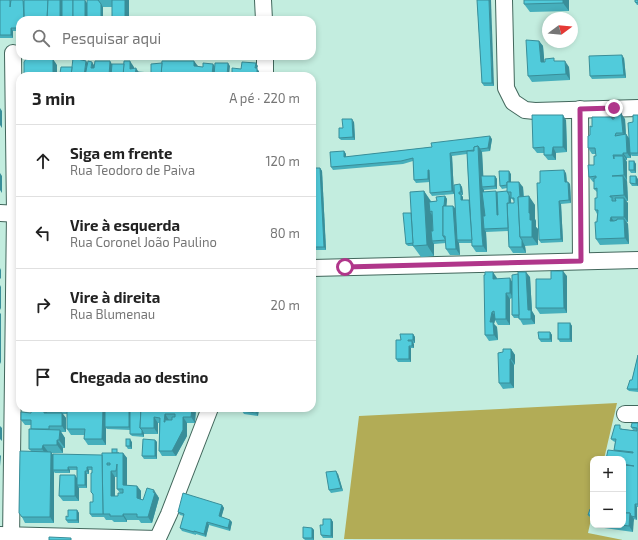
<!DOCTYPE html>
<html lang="pt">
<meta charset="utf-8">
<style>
:root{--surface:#fff;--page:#f6f6f6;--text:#222;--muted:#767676;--line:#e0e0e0}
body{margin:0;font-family:"Exo 2",sans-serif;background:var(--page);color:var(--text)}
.controls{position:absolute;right:12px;bottom:12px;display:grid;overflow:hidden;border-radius:8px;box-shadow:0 2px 6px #0003}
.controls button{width:36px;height:36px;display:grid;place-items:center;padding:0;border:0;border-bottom:1px solid var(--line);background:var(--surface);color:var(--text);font:20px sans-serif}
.compass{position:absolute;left:542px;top:12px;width:36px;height:36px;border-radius:50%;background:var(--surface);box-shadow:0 2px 6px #0003;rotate:74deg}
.stop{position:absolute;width:12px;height:12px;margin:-9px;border:3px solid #b0368a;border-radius:50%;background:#fff}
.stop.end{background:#b0368a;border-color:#fff;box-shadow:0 1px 4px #0008}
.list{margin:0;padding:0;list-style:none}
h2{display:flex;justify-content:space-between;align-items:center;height:52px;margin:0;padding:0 16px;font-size:17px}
h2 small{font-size:13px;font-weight:400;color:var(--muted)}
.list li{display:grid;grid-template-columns:26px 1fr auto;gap:12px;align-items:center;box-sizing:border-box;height:72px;padding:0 16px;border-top:1px solid var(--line)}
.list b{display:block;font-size:15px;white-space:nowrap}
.list p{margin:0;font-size:13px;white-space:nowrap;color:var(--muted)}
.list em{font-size:13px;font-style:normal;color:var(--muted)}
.icon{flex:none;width:22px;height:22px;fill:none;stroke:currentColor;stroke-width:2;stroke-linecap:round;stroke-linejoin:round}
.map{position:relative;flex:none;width:638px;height:540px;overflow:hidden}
.search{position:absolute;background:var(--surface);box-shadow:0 2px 6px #0003;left:16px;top:16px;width:300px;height:44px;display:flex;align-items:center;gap:10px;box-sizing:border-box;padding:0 14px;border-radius:12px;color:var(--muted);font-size:15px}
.panel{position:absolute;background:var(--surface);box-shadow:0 2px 6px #0003;left:16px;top:72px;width:300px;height:340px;border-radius:12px}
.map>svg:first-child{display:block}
</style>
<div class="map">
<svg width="638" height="540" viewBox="0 0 638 540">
<rect width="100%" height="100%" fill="#c3eddf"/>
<polygon fill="#b2ac56" points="617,403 604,459 593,459 593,510 588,533 623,540 344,539 359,416"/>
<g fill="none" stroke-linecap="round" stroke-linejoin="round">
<g stroke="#42675c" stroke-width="18">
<g id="street">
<polyline points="263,0 264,20"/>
<polyline points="504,0 506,88 513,102 525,110 535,111 638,108"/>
<polyline points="265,56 265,76"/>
<polyline points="580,109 581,261"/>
<polyline points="0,213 20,214"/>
<polyline points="312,268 638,260"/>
<polyline points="625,414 638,414"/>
<polyline points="0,535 158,539"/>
<polyline points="11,540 15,213 13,53"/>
<polyline points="157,540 169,514 210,408"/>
</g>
</g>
<use href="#street" stroke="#fff" stroke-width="16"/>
</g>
<g fill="#46afbc" fill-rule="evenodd">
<polygon points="0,0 87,3 87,0 129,0 129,20 112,7 103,7 103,20 20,20 20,31 13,31 13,38 0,38"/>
<polygon points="477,0 494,86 484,86 482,83"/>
<polygon points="569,0 569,11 530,12 524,4"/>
<polygon points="638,0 638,5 637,5 635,2"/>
<polygon points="539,41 543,46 544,62 556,61 569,67 570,80 532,82 528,76"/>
<polygon points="624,58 626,78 592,79 590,76"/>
<polygon points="638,115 638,156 632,156 631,155 631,158 627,158 627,160 626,160 627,162 627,181 628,201 626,201 628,203 628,222 627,222 628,224 629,244 600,245 596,239 597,214 595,210 597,198 597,192 594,189 594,182 593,182 589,177 594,165 596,156 596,154 592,154 588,148 592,127 612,117 613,119 625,119 626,134 629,138 633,122"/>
<polygon points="566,120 567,152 556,153 556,160 548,160 544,155 544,153 537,153 533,148"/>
<polygon points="354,122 355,140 341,140 339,138 343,128"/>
<path d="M492,139L490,151L482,152L483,176H495L497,179V189L484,190V192L497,194L507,191V188L502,189L500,186L511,174V182L523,187L524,197L535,205V219L536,221V227L538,229V245L525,246L526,253H513L509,247L508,231L486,232L487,252H476L472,246V243H459L460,255H450L446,249V243L434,244V256L421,257L413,246H408L406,244L411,213L424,191L431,201H437L445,196L447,199L446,206H453L455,208L460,184L462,187L463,195H461L463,197V200H469L467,154L452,156L454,194L432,196L430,193V182L416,183L414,180L413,161L403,164L333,170L331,167L344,151L346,154V157L432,147ZM511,198L514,201V203H511Z"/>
<polygon points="634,161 636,164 636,173 631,173 629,170"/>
<polygon points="312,168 320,168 322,171 326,250 312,250"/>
<polygon points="566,173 567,182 570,184 571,203 561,204 563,242 541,243 539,240 540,183"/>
<polygon points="638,179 638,186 632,186 630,183"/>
<polygon points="567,276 567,313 540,314 536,308 551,279"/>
<polygon points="530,277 532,311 535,316 535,324 523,325 519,318 514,318 512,315 512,298 510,299 510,325 498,325 495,320 494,324 497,327 498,340 489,341 485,335 497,278 497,279 512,281"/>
<polygon points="570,323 572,326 572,342 560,342 558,339"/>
<polygon points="550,332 552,335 552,342 541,342 539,339"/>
<polygon points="413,334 415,337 415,343 413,343 414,344 414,348 411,348 411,362 398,362 396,359 401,340"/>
<polygon points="511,349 515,355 515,364 514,365 514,388 503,389 499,383"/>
<polygon points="638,355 638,392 629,391 627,389 632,380"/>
<path d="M31,408H104L105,410V408H196L195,423H187V436L176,456H162L159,451V423H158V434H144V433V437L132,436L130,434V430L107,429L106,428V445H88L84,439L85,435H71L67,429V414H63L66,418V432H61L65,438V448H63V453H51L53,456L102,455L112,453L119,452V453H123L127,458V486H137L141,491V499L143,500L158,495L157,496L159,498L152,523H141L139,520H127V522H114L112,520H106L104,517H92L90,514L93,502V495L91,492L92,470H89V474H87V488H79V501H63L59,496L77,478V470H70V473H55L54,472V523H25L22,517L31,451L29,449L31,425H25L21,420L31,413ZM115,477H117V489L120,493L118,496H115Z"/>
<polygon points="228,408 259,408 258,416 244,414 242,411 229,410"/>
<polygon points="638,423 638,507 637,507 637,520 633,519 633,532 597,527 595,525 623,525 623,459 614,450 615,442 613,441 611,439 622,428 622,429 637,431 633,430 631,427"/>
<polygon points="155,440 157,442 157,459 144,459 142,456"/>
<polygon points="132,442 132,449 128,449 126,446"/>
<polygon points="338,474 343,491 331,493 329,490"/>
<polygon points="222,505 224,508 221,517 232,522 230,531 209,525 206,537 196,534 196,535 182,531 180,528 184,516 180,515 178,512"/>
<polygon points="593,509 593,521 588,515"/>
<polygon points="77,510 79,513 79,523 68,523 66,520 68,517"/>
<polygon points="331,519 333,522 333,538 323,538 321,535"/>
<polygon points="312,528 314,530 314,540 305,540 303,538"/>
</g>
<g fill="#398e99">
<rect x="60" y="0" width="4" height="20"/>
<polygon points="85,0 89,6 89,20 85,20"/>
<rect x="125" y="0" width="4" height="20"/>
<polygon points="489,0 491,0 494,86 492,83"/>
<polygon points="563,0 569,0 569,11 563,3"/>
<polygon points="101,4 103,7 103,20 101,20"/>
<polygon points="11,28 13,31 13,38 11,35"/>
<polygon points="539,41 543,46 545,68 541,62"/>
<polygon points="622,55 624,58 626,78 624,75"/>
<polygon points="53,59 57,65 57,76 53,76"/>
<polygon points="86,61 90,67 89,76 84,76"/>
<polygon points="110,61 114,67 114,76 109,76"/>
<polygon points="130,61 134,67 134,74 130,69"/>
<polygon points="194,61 198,66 194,66"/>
<polygon points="565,61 569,67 570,80 566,74"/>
<polygon points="92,62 96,68 95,73 91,68"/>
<polygon points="228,63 230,66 229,76 227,76"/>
<polygon points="256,63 258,66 257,69 259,71 259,76 257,76 255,68"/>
<polygon points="213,64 217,69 217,76 212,76"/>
<polygon points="136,68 140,74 140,76 135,76"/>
<polygon points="0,108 2,111 2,128 0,125"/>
<polygon points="621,113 625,119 626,139 623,133"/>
<polygon points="563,115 566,120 567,152 563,147"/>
<polygon points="352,119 354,122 355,140 353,137"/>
<polygon points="626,134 630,140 630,153 631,155 631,158 627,153"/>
<polygon points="490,136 492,139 490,151 488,148"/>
<polygon points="478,146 482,152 484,187 482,187 484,190 486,229 484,229 486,232 487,252 483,246 482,235"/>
<polygon points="553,147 556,153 556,160 552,155"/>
<polygon points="344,151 346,154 346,160 344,157"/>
<polygon points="450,153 452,156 454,194 452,191"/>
<polygon points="623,153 627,158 627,160 623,155"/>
<polygon points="623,156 627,162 627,180 624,175"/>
<polygon points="634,161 636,164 636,173 634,170"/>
<polygon points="320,168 322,171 326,250 324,247"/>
<polygon points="428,170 430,173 430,182 428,179"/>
<polygon points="564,170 566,173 567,185 565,182"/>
<polygon points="509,171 511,174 511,188 509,185"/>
<polygon points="0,173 2,176 2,193 0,190"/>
<polygon points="495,176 497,179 497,189 495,186"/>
<polygon points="623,176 627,181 628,201 624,195"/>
<polygon points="636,176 638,179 638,186 636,184"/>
<polygon points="519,182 523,187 525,237 521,237"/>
<polygon points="568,182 570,184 571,203 569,200"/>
<polygon points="460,184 462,187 463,195 461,192"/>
<polygon points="424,191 431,202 430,212 432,215 433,241 432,241 434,244 434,256 427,245"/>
<polygon points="496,191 498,194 499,218 497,215"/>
<polygon points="459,192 463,197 463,203 461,200"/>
<polygon points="509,195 511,198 512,231 510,228"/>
<polygon points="445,196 447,199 446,213 444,210"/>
<polygon points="529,196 535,205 535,219 536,221 536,227 538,229 538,245 532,237 530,220 529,213"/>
<polygon points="624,198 628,203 628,222 624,217"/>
<polygon points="559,201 561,204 563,242 561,239"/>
<polygon points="453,206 457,211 457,240 459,243 460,255 456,249"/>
<polygon points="611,217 615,223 610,221"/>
<polygon points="624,219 628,224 629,244 625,238"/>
<polygon points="522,240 525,246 526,253 522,247"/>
<polygon points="0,268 1,270 1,279 0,278"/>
<polygon points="563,271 567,276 567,313 564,308"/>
<polygon points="493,272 497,278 497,284 493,279"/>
<polygon points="526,272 530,277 532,311 535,316 535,324 531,319 528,310"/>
<polygon points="510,278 513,284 514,298 510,293"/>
<polygon points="0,285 1,287 1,310 0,308"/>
<polygon points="506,293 510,299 510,325 506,319"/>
<polygon points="492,312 496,317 494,324 497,327 498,340 494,335 490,322"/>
<polygon points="0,313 1,314 1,364 0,362"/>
<polygon points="570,323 572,326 572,342 570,339"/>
<polygon points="550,332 552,335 552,342 550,339"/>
<polygon points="413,334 415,337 415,343 413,340"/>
<polygon points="412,341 414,344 414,348 412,346"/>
<polygon points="409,346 411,348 411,362 409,359"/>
<polygon points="511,349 515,355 515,364 511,359"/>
<polygon points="510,359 514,365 514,388 510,383"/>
<polygon points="44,408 48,414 44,413"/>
<polygon points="103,408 104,408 106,411 105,427 106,428 106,445 102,439"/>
<polygon points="129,408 131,408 131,430 129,427"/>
<polygon points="192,408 196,408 195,423 191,417"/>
<polygon points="256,408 259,408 258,416 256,413"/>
<polygon points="62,413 66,418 66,432 62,426"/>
<polygon points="165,414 169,420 168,428 164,422"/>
<polygon points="154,417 158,423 158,434 154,428"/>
<polygon points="183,417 187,423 187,436 176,456 172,451"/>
<polygon points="0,426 2,428 2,441 0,439"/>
<polygon points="60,430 65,438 65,448 59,440"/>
<polygon points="142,430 144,433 144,437 142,434"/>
<polygon points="130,439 132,442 132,449 130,446"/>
<polygon points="57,440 63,448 63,453 57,445"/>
<polygon points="155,440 157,442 157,459 155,456"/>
<polygon points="43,445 49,453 48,457 42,449"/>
<polygon points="51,452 55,457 53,470 54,472 54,523 50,517"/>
<polygon points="123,453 127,458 127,491 123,485"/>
<polygon points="0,455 1,456 0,466"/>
<polygon points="68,467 70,470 70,473 68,470"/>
<polygon points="87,467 89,470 89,474 87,471"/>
<polygon points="85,471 87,474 87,488 85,485"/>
<polygon points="111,471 115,477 115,502 111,496"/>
<polygon points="336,471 338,474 343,491 341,488"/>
<polygon points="75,475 79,481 77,485 79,488 79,501 75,496"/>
<polygon points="137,486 141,491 141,503 137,498"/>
<polygon points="154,490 159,498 152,523 148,517"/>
<polygon points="635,504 637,507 637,520 635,517"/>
<polygon points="222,505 224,508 221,519 219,516"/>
<polygon points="77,510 79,513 79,523 77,520"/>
<polygon points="630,513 634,519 633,532 629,526"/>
<polygon points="123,514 127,520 127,522 123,516"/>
<polygon points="331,519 333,522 333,538 331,536"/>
<polygon points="230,520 232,522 230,531 228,528"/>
<polygon points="207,522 209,525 206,537 204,534"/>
<polygon points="312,528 314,530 314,540 312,538"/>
</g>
<g fill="#51cbdb" stroke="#398e99" fill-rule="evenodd">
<polygon points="0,0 10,0 10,7 11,0 23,0 24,17 24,0 48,0 47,20 20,20 20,28 11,28 11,35 0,35"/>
<polygon points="48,0 60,0 60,20 47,20"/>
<rect x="62" y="0" width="11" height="20"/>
<rect x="73" y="0" width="12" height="20"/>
<polygon points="87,0 98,0 101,4 101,20 87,20"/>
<rect x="112" y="0" width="13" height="20"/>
<polygon points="477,0 489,0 492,83 482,83"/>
<polygon points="524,0 563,0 563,3 524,4"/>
<polygon points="635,0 638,0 638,3 635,2"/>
<polygon points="526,40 539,41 541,62 545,62 545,59 554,58 554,61 565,61 566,74 528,76"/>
<polygon points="622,55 624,75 590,76 589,56"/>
<polygon points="73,58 86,61 84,76 71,76"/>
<polygon points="26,59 53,59 53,76 24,76 24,62"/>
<polygon points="88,61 92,62 91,68 94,68 95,61 110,61 109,76 85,76"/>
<polygon points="124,61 130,61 130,69 136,68 135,76 123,76"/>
<polygon points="162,61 194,61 194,66 203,67 203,63 213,64 212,76 186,76 186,75 186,76 161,76"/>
<polygon points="242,62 256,63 255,68 257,68 257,75 259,75 259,76 232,76 232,68 241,69"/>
<polygon points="162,63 161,76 138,76 138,72 151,73 151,64"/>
<polygon points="215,63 228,63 227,76 214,76"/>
<polygon points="112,64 124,64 123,76 111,76"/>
<polygon points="61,67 72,67 71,76 62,76 63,73 60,73"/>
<polygon points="614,113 621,113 623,133 616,133 615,136 626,134 627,153 623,153 623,155 613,155 614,159 614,156 623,156 624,175 612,176 623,176 624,195 610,196 610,197 612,197 612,201 616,201 615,198 624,198 624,217 611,217 610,221 614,221 617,220 617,219 624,219 625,238 596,239 595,222 597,222 598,210 595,210 595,198 597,198 597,188 594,189 594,178 596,178 596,176 589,177 588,165 594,165 594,156 596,156 595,148 588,148 588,136 590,135 590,126 592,127 592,117 612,117 612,119 614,119"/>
<polygon points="532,115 563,115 563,147 553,147 552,155 544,155 544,147 533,148"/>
<polygon points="633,115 638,115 638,153 630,153 628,123 633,122"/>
<polygon points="342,119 352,119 353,137 339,138 339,128 343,128"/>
<polygon points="490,136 488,148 480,149 478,146 474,147 474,150 450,153 452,191 430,193 429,170 428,170 428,179 414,180 413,158 401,161 331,167 330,152 344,151 344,157 432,147 431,143"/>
<polygon points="478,146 482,235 483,246 472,246 467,153 467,151 474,151 474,147"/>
<rect x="629" y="161" width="5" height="9"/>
<polygon points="312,168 320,168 324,247 312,247"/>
<polygon points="564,170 565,182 568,182 569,200 559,201 561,239 539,240 537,183 540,183 540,171"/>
<polygon points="499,171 509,171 509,182 507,182 507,185 500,186"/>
<polygon points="481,176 495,176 495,186 482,187"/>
<polygon points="630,176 636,176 636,184 630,183"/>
<polygon points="507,182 519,182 520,197 518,197 520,237 522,240 522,247 509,247 507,203 514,203 514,198 511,198 511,192 507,192"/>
<polygon points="460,184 461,192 459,192 459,194 461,194 461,200 469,200 472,240 457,240 454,185"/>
<polygon points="424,191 427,245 413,246 410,192"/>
<polygon points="496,191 497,215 498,215 497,192 507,191 509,195 509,203 507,203 508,228 484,229 483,216 485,216 482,192"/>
<polygon points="445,196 444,206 443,206 443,236 446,240 432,241 431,231 433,231 432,211 430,212 429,202 437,201 436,197"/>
<polygon points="529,196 529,213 530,213 530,220 532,220 532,237 520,237 518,197"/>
<polygon points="443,206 453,206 456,249 446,249 445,236 443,236"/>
<polygon points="403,213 411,213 413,243 406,244"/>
<polygon points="551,271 563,271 564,308 536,308 536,279 551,279"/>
<polygon points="485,272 493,272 493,279 510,278 510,293 506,293 506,319 495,319 494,311 492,312 490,322 493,322 494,335 485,335 484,275 485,275"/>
<polygon points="518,272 526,272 528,310 531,310 531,319 519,319"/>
<polygon points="518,274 519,315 512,315 512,275"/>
<rect x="558" y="323" width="12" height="16"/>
<polygon points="538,332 550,332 550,339 539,339"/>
<polygon points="400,334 413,334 413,340 408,340 408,341 412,341 412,346 409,346 409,359 396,359 396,340 401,340"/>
<polygon points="503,349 511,349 511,359 510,359 510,383 499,383 498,353 503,352"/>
<polygon points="638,355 638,389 627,389 630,380 632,380"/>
<polygon points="31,408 103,408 102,439 84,439 85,429 67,429 67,408 44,408 44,413 62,413 62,426 49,426 49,429 31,429 31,420 21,420 21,412 31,413"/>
<rect x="105" y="408" width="24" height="19"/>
<polygon points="130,408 141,408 140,428 142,430 142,434 130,434"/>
<path d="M141,408H192L191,417H183V430L172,451H159L160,418L154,417V428H140ZM165,414H175V417H172V420H165V422H164Z"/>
<polygon points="238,408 256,408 256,413 242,411 242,408"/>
<polygon points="632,423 638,423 638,504 635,504 635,517 631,516 630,513 623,513 623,465 634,466 623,464 623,459 606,459 608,450 633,453 633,452 614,450 616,439 611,439 615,425 620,425 620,429 637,431 637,428 631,427"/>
<polygon points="29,429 60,430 59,440 57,440 57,445 43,445 42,449 29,449"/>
<rect x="126" y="439" width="4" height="7"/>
<polygon points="143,439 155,440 155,456 142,456"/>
<rect x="112" y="449" width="5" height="4"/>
<polygon points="20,451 51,452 50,517 22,517 19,513"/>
<path d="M102,453H123V485L137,486V498L143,500L147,488L154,490L153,492L155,493L148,517H137V514H123V516H110V514H103ZM107,463H110V465H107ZM117,464V489H123V493H118V496H111V471H116Z"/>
<polygon points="53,454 102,455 103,514 90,514 90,502 93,502 93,494 91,492 91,473 92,473 92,467 87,467 87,471 85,471 85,485 77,485 77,467 68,467 68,470 53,470"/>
<polygon points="336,471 341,488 329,490 326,472"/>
<polygon points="60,475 75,475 75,496 59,496"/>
<polygon points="183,493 222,505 219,516 230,520 228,528 207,522 204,534 194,531 194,532 180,528 184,514 178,512"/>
<polygon points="590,509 593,509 593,515 588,515"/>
<polygon points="68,510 77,510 77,520 66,520 66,516 68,517"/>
<polygon points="623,513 630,513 629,526 621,525 623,525"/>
<polygon points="323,519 331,519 331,536 321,535 320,525 323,525"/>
<polygon points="303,527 312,528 312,538 303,538"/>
<polygon points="49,537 71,538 71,540 49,540"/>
</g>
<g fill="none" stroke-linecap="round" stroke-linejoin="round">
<polyline stroke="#b0368a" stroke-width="5" points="345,267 581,261 580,109 614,108"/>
</g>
</svg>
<div class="controls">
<button>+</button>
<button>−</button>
</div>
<svg class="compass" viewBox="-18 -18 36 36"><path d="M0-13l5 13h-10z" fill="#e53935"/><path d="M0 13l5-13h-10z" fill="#767676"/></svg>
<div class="stop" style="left:345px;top:267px"></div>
<div class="stop end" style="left:614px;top:108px"></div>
<div class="search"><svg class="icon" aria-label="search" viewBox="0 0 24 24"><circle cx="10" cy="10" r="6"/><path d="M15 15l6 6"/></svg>Pesquisar aqui</div>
<section class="panel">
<h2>3 min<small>A pé · 220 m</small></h2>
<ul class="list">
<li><svg class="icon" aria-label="ahead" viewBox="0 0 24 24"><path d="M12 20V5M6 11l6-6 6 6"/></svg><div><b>Siga em frente</b><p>Rua Teodoro de Paiva</p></div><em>120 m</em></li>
<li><svg class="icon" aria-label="left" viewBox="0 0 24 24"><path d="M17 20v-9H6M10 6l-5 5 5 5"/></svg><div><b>Vire à esquerda</b><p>Rua Coronel João Paulino</p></div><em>80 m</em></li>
<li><svg class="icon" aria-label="right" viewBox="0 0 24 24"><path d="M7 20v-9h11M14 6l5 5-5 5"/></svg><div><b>Vire à direita</b><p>Rua Blumenau</p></div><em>20 m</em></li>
<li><svg class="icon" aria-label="arrive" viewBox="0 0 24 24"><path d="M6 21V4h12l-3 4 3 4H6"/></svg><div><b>Chegada ao destino</b></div></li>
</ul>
</section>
</div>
